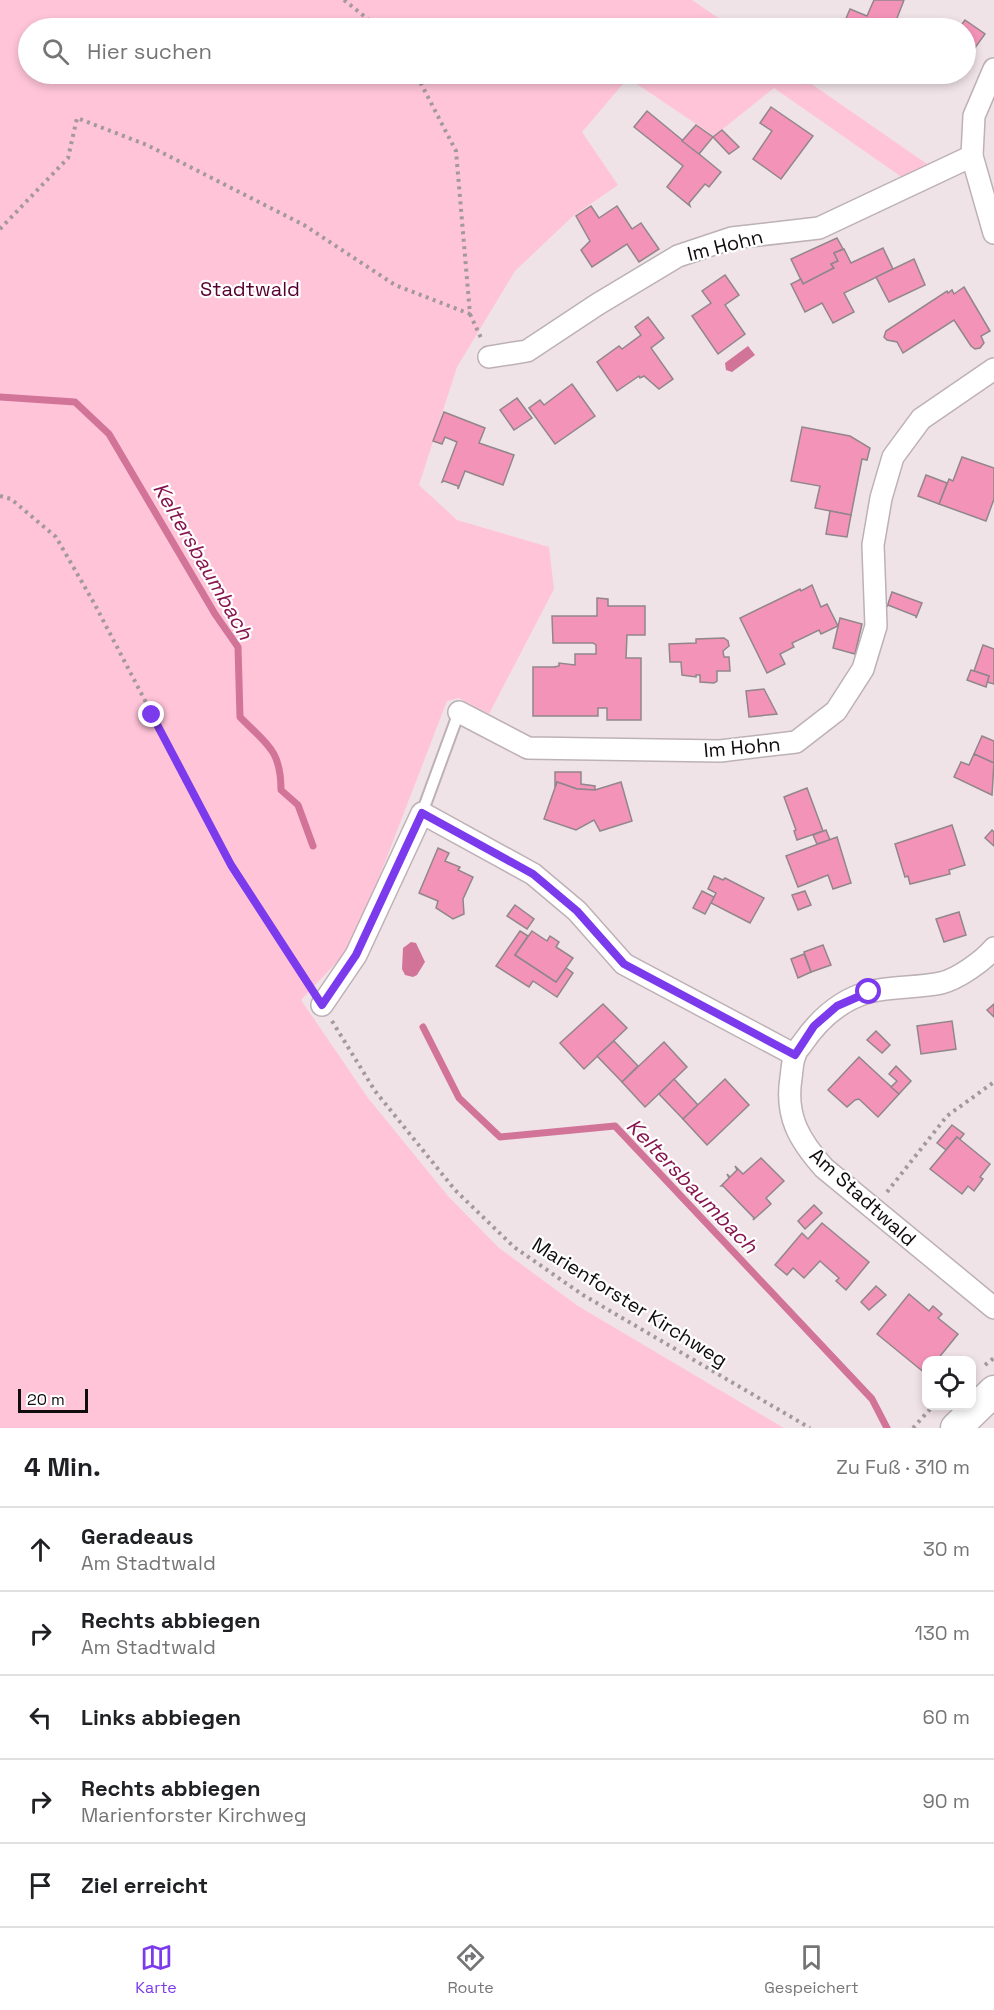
<!DOCTYPE html>
<html lang="de">
<meta charset="utf-8">
<style>
:root{--surface:#fff;--page:#f6f6f6;--text:#202124;--muted:#757577;--line:#e0e0e0;--accent:#7c3aed}
body{margin:0;font-family:"Space Grotesk",sans-serif;background:var(--page);color:var(--text)}
.controls{position:absolute;right:18px;bottom:18px;display:grid;overflow:hidden;border-radius:12px;box-shadow:0 3px 9px #0003}
.controls button{width:54px;height:54px;display:grid;place-items:center;padding:0;border:0;border-bottom:2px solid var(--line);background:var(--surface);color:var(--text);font:30px sans-serif}
.scale{position:absolute;left:18px;bottom:15px;width:70px;box-sizing:border-box;padding-left:6px;border:3px solid #100c0e;border-top:0;font-size:16px;line-height:21px;white-space:nowrap;color:#100c0e;-webkit-text-stroke:4px #fff;paint-order:stroke}
.stop{position:absolute;width:18px;height:18px;margin:-14px;border:4px solid #7c3aed;border-radius:50%;background:#fff}
.stop.end{background:#7c3aed;border-color:#fff;box-shadow:0 2px 6px #0008}
.list{margin:0;padding:0;list-style:none}
h2{display:flex;justify-content:space-between;align-items:center;height:78px;margin:0;padding:0 24px;font-size:26px}
h2 small{font-size:20px;font-weight:400;color:var(--muted)}
.list li{display:grid;grid-template-columns:39px 1fr auto;gap:18px;align-items:center;box-sizing:border-box;height:84px;padding:0 24px;border-top:2px solid var(--line)}
.list b{display:block;font-size:22px;white-space:nowrap}
.list p{margin:0;font-size:20px;white-space:nowrap;color:var(--muted)}
.list em{font-size:20px;font-style:normal;color:var(--muted)}
.icon{flex:none;width:33px;height:33px;fill:none;stroke:currentColor;stroke-width:2;stroke-linecap:round;stroke-linejoin:round}
.map{position:relative;flex:none;width:994px;height:1428px;overflow:hidden}
.search{position:absolute;background:var(--surface);box-shadow:0 3px 9px #0003;left:18px;right:18px;top:18px;height:66px;display:flex;align-items:center;gap:15px;box-sizing:border-box;padding:0 21px;border-radius:33px;color:var(--muted);font-size:22px}
.sheet{height:498px;background:var(--surface)}
nav{display:flex;justify-content:space-around;align-items:center;box-sizing:border-box;height:84px;border-top:2px solid var(--line);background:var(--surface);font-size:16px;color:var(--muted)}
nav a{display:grid;justify-items:center;gap:3px}
nav .on{color:var(--accent)}
.map>svg:first-child{display:block}
</style>
<div class="map">
<svg width="994" height="1428" viewBox="0 0 994 1428">
<rect width="100%" height="100%" fill="#f0e3e7"/>
<polygon fill="#ffc4d8" points="0,0 692,0 733,28 28,28 28,74 797,74 930,166 903,178 774,88 714,136 628,78 582,132 618,185 572,217 515,271 457,367 419,485 457,520 549,547 554,589 489,714 459,698 447,701 353,945 301,1000 368,1098 448,1196 499,1248 578,1306 784,1428 0,1428"/>
<g fill="#d17498">
<polygon points="748,346 755,355 732,372 726,370 725,363"/>
<polygon points="411,942 416,943 425,962 417,975 413,977 405,975 402,969 403,948"/>
</g>
<g fill="none" stroke-linecap="round" stroke-linejoin="round">
<g stroke="#d17498" stroke-width="7">
<path d="M0,397L75,402L109,434L215,614L238,647L240,717C266,744 281,749 281,790L298,805L313,846"/>
<polyline points="423,1027 459,1098 500,1137 615,1126 872,1399 887,1428"/>
</g>
</g>
<g fill="#f493b8" stroke="#91868a" stroke-width="1.5">
<polygon points="874,0 904,0 894,26 900,28 842,28 850,9 867,16"/>
<polygon points="965,20 985,34 972,52 966,47 966,28 959,28"/>
<polygon points="771,107 813,136 781,179 753,159 772,131 760,123"/>
<polygon points="647,111 721,172 709,187 705,184 689,203 690,206 667,187 683,166 634,127"/>
<polygon points="696,125 713,137 699,154 682,141"/>
<polygon points="722,130 739,147 729,154 713,137"/>
<polygon points="591,206 599,218 617,206 632,229 641,223 659,249 639,262 627,244 592,267 581,250 590,241 576,216"/>
<polygon points="837,238 843,249 834,253 838,261 831,264 834,268 803,284 791,259"/>
<polygon points="883,248 893,269 844,293 854,312 833,323 822,303 805,312 791,284 801,279 803,284 834,268 831,264 838,261 834,253 844,249 851,263"/>
<polygon points="914,259 925,285 889,302 876,277"/>
<polygon points="725,275 739,295 725,305 745,334 718,354 692,316 711,303 702,291"/>
<polygon points="964,287 990,331 981,336 984,343 980,348 975,349 971,346 954,320 903,353 897,342 887,340 884,337 886,331 947,291 948,293 952,290 954,294"/>
<polygon points="648,317 664,338 651,348 673,379 659,389 644,376 640,378 639,376 617,391 597,362 619,346 622,349 641,335 635,327"/>
<polygon points="572,384 595,416 555,444 529,408 540,400 544,405"/>
<polygon points="517,398 532,418 514,430 500,410"/>
<polygon points="444,412 485,428 479,443 514,455 503,485 465,471 458,489 458,486 444,481 442,482 457,442 445,437 442,444 433,441"/>
<polygon points="802,427 850,436 870,448 867,460 862,459 851,515 815,508 820,486 791,481"/>
<polygon points="962,457 994,468 994,499 986,521 939,504 949,479 953,481"/>
<polygon points="926,475 947,483 939,504 918,496"/>
<polygon points="830,511 851,515 847,537 826,534"/>
<polygon points="812,585 821,607 827,604 838,626 821,634 819,630 792,643 794,647 780,654 785,664 767,673 740,618 800,589 801,591"/>
<polygon points="892,592 922,603 916,618 916,616 888,605 887,607"/>
<polygon points="597,598 608,599 608,606 645,606 645,635 627,635 626,658 641,658 641,720 607,720 607,708 598,708 598,716 533,716 533,667 554,667 559,666 559,663 575,665 575,654 596,654 596,645 593,643 553,643 552,616 597,616"/>
<polygon points="840,618 862,624 855,654 833,648"/>
<polygon points="724,638 728,641 729,646 723,651 724,657 729,657 730,671 717,671 717,681 714,683 700,682 700,675 696,675 696,677 682,675 681,662 670,662 669,644 696,643 696,639"/>
<polygon points="983,645 994,649 994,684 987,682 989,676 974,671"/>
<polygon points="971,670 989,676 986,687 967,680"/>
<polygon points="764,689 777,714 749,717 746,691"/>
<polygon points="982,736 994,741 994,763 974,754"/>
<polygon points="974,754 994,763 992,795 954,777 961,762 969,765"/>
<polygon points="555,772 581,772 581,784 595,786 595,790 577,789 557,782 555,787"/>
<polygon points="557,782 577,789 595,790 621,782 632,821 600,831 594,820 576,830 544,819"/>
<polygon points="807,788 823,831 797,840 794,831 796,830 784,797"/>
<polygon points="952,825 965,865 949,870 950,874 910,884 908,876 905,877 895,844"/>
<polygon points="826,830 830,840 817,844 813,835"/>
<polygon points="992,830 994,832 994,846 985,838"/>
<polygon points="837,837 851,883 833,889 828,875 798,887 786,856"/>
<polygon points="438,848 449,853 445,861 460,867 458,870 473,877 463,899 464,914 453,919 436,908 438,901 419,893"/>
<polygon points="714,876 723,880 725,878 764,898 750,923 711,903 716,893 708,889"/>
<polygon points="702,891 714,897 705,914 693,908"/>
<polygon points="805,891 811,905 798,910 792,895"/>
<polygon points="515,905 534,919 527,929 507,916"/>
<polygon points="959,912 966,935 944,942 936,919"/>
<polygon points="520,931 528,936 515,955 556,982 566,968 573,973 557,997 533,981 529,987 496,966"/>
<polygon points="532,931 547,941 550,936 559,942 556,947 573,958 556,982 515,955"/>
<polygon points="823,945 831,965 811,972 804,952"/>
<polygon points="804,954 811,972 798,978 791,959"/>
<polygon points="603,1004 627,1028 584,1069 560,1043"/>
<polygon points="994,1004 994,1017 987,1010"/>
<polygon points="952,1021 956,1049 921,1054 917,1026"/>
<polygon points="876,1031 890,1045 882,1053 867,1040"/>
<polygon points="614,1041 638,1066 622,1082 597,1056"/>
<polygon points="664,1042 687,1067 645,1107 622,1082"/>
<polygon points="859,1057 899,1094 878,1117 859,1099 855,1100 847,1107 828,1090"/>
<polygon points="896,1066 911,1081 899,1094 891,1087 897,1081 889,1074"/>
<polygon points="674,1079 698,1105 683,1119 659,1094"/>
<polygon points="725,1079 749,1105 707,1145 683,1119"/>
<polygon points="952,1125 964,1134 960,1139 957,1137 946,1150 937,1143"/>
<polygon points="957,1137 990,1164 980,1177 983,1179 974,1191 968,1186 962,1194 930,1169"/>
<polygon points="761,1158 784,1181 766,1198 771,1204 753,1220 754,1218 723,1186 721,1186 729,1178 727,1174 730,1177 737,1170 735,1166 743,1174"/>
<polygon points="814,1205 822,1213 805,1229 798,1221"/>
<polygon points="822,1223 869,1262 846,1290 836,1281 839,1278 820,1261 804,1278 793,1268 787,1275 775,1265 802,1233 808,1239"/>
<polygon points="876,1286 886,1295 869,1310 861,1302"/>
<polygon points="909,1294 929,1311 933,1306 942,1314 938,1318 958,1334 937,1360 926,1360 926,1374 877,1334"/>
</g>
<g fill="none" stroke-linecap="round" stroke-linejoin="round">
<g stroke="#bdb1b5" stroke-width="14">
<polyline id="service" points="422,813 459,712"/>
</g>
<g stroke="#bdb1b5" stroke-width="24">
<g id="minor">
<polyline points="994,69 974,116 972,156 994,233"/>
<polyline points="489,357 527,351 598,304 678,256 732,238 819,228 972,156"/>
<polyline points="459,712 528,748 720,751 796,742 836,711 863,669 876,626 873,545 881,498 893,457 921,419 994,369"/>
<path d="M994,948C983,961 958,979 941,983C918,988 892,986 869,992C840,1000 819,1019 802,1044C800,1047 796,1051 795,1055C792,1062 792,1071 791,1078C785,1116 799,1140 824,1168L994,1308"/>
<polyline points="322,1005 356,955 422,813 533,874 577,911 624,964 795,1055"/>
</g>
</g>
<g stroke="#bdb1b5" stroke-width="33">
<polyline id="secondary" points="956,1428 994,1391"/>
</g>
<g stroke="#a3999c" stroke-width="4" stroke-dasharray="3 4.5" stroke-linecap="butt">
<polyline points="344,0 379,28"/>
<polyline points="0,229 68,158 77,118 147,145 304,225 395,285 470,314 456,151 416,74"/>
<polyline points="470,314 481,338"/>
<polyline points="0,496 11,499 56,537 94,603 231,865 309,985"/>
<polyline points="332,1021 375,1091 455,1190 514,1247 583,1295 810,1428"/>
<polyline points="887,1192 947,1116 994,1082"/>
<polyline points="985,1365 994,1358"/>
<polyline points="913,1428 933,1406"/>
</g>
<use href="#service" stroke="#fff" stroke-width="10"/>
<use href="#minor" stroke="#fff" stroke-width="21"/>
<use href="#secondary" stroke="#fff" stroke-width="30"/>
</g>
<g fill="none" stroke-linecap="round" stroke-linejoin="round">
<polyline stroke="#7c3aed" stroke-width="8" points="152,715 231,865 322,1005 356,955 422,813 533,874 577,911 624,964 795,1055 814,1026 837,1006 869,992"/>
</g>
<g text-anchor="middle" stroke-width="4.5" stroke-linejoin="round" paint-order="stroke">
<g font-size="20" fill="#100c0e" stroke="#fff">
<text transform="translate(725 245) rotate(-14)" y="7">Im Hohn</text>
<text transform="translate(742 747) rotate(-5)" y="7">Im Hohn</text>
<text transform="translate(863 1197) rotate(42)" y="7">Am Stadtwald</text>
<text transform="translate(630 1302) rotate(32)" y="7">Marienforster Kirchweg</text>
</g>
<g font-size="20" fill="#590130" stroke="#fff">
<text x="250" y="296">Stadtwald</text>
</g>
<g font-size="21" font-style="italic" fill="#87164f" stroke="#fff">
<text transform="translate(203 561) rotate(60)" y="7">Keltersbaumbach</text>
<text transform="translate(692 1186) rotate(46)" y="7">Keltersbaumbach</text>
</g>
</g>
</svg>
<div class="controls">
<button><svg class="icon" aria-label="locate" viewBox="0 0 24 24"><circle cx="12" cy="12" r="6"/><path d="M12 2v4M12 18v4M2 12h4M18 12h4"/></svg></button>
</div>
<div class="scale">20 m</div>
<div class="stop" style="left:869px;top:992px"></div>
<div class="stop end" style="left:152px;top:715px"></div>
<div class="search"><svg class="icon" aria-label="search" viewBox="0 0 24 24"><circle cx="10" cy="10" r="6"/><path d="M15 15l6 6"/></svg>Hier suchen</div>
</div>
<section class="sheet">
<h2>4 Min.<small>Zu Fuß · 310 m</small></h2>
<ul class="list">
<li><svg class="icon" aria-label="ahead" viewBox="0 0 24 24"><path d="M12 20V5M6 11l6-6 6 6"/></svg><div><b>Geradeaus</b><p>Am Stadtwald</p></div><em>30 m</em></li>
<li><svg class="icon" aria-label="right" viewBox="0 0 24 24"><path d="M7 20v-9h11M14 6l5 5-5 5"/></svg><div><b>Rechts abbiegen</b><p>Am Stadtwald</p></div><em>130 m</em></li>
<li><svg class="icon" aria-label="left" viewBox="0 0 24 24"><path d="M17 20v-9H6M10 6l-5 5 5 5"/></svg><div><b>Links abbiegen</b></div><em>60 m</em></li>
<li><svg class="icon" aria-label="right" viewBox="0 0 24 24"><path d="M7 20v-9h11M14 6l5 5-5 5"/></svg><div><b>Rechts abbiegen</b><p>Marienforster Kirchweg</p></div><em>90 m</em></li>
<li><svg class="icon" aria-label="arrive" viewBox="0 0 24 24"><path d="M6 21V4h12l-3 4 3 4H6"/></svg><div><b>Ziel erreicht</b></div></li>
</ul>
</section>
<nav>
<a class="on"><svg class="icon" aria-label="map" viewBox="0 0 24 24"><path d="M3 6l6-2 6 2 6-2v14l-6 2-6-2-6 2zM9 4v14M15 6v14"/></svg>Karte</a>
<a><svg class="icon" aria-label="directions" viewBox="0 0 24 24"><path d="M12 3l9 9-9 9-9-9zM9 14v-3h6M13 9l2 2-2 2"/></svg>Route</a>
<a><svg class="icon" aria-label="saved" viewBox="0 0 24 24"><path d="M7 4h10v16l-5-4-5 4z"/></svg>Gespeichert</a>
</nav>
